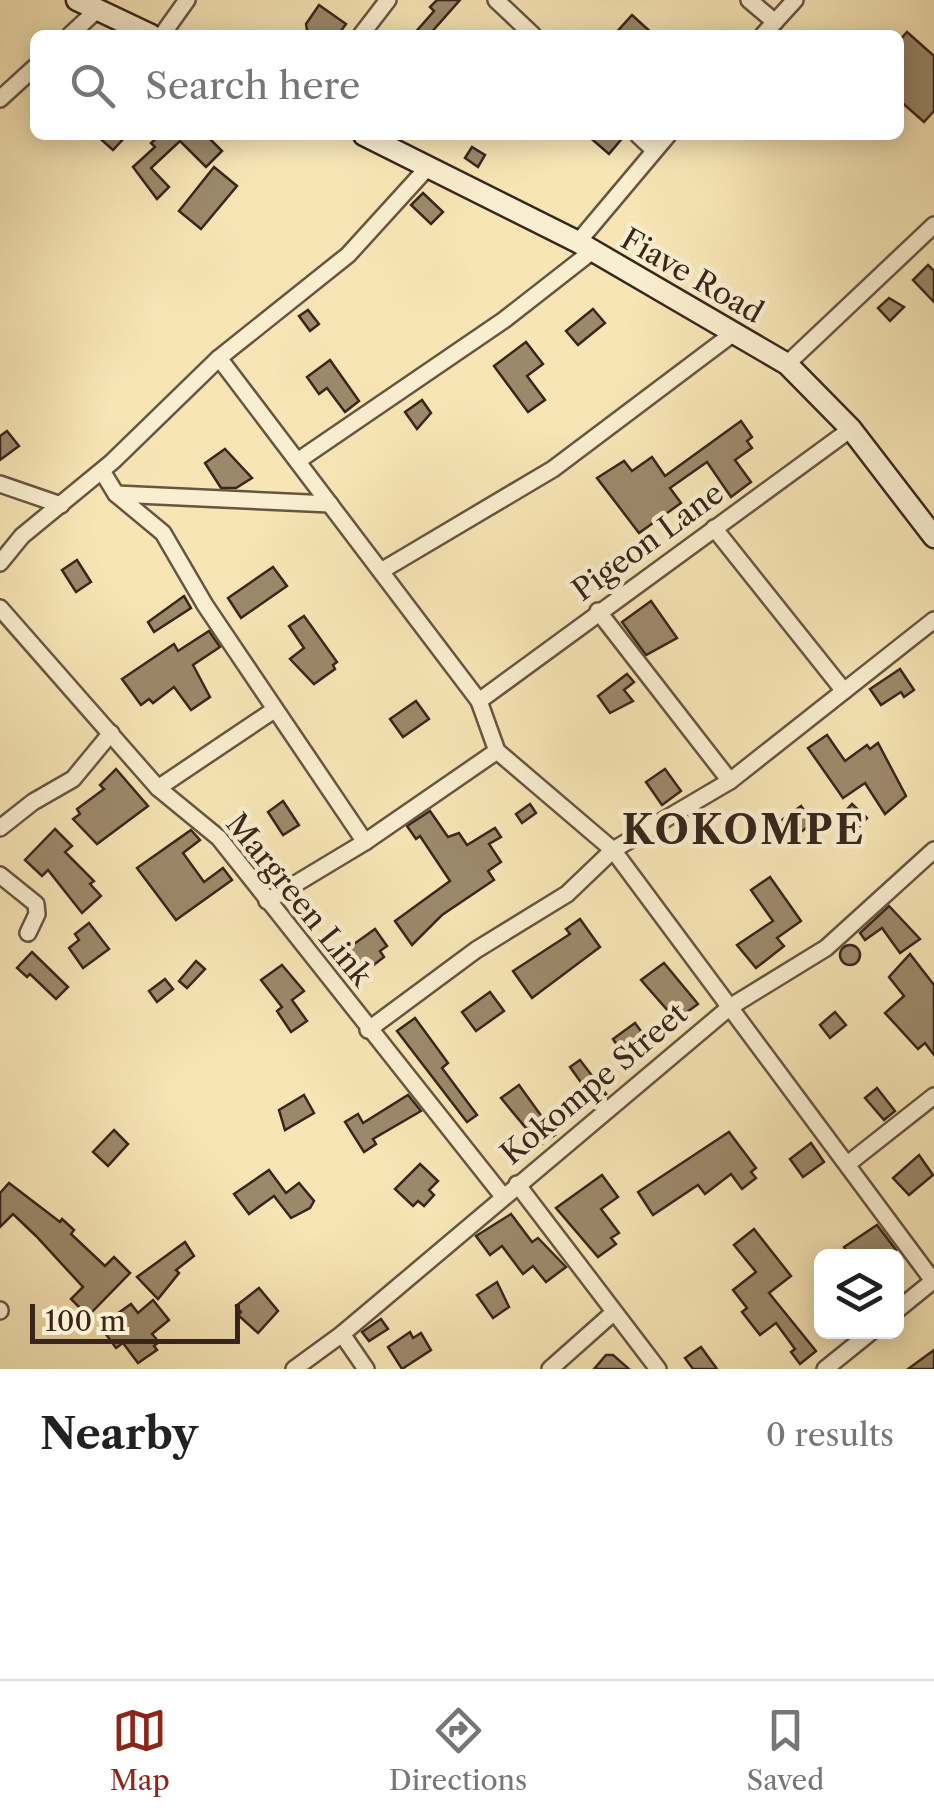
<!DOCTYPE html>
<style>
:root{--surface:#fff;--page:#f2f2f2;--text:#222;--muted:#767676;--line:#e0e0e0;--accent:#8f2418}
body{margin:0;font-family:"Libre Caslon Text",serif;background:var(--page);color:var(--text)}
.controls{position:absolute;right:30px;bottom:30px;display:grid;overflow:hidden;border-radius:15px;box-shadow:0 5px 25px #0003}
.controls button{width:90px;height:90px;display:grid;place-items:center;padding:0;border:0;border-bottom:2px solid var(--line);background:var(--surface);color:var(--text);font:50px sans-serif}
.scale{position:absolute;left:30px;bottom:25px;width:210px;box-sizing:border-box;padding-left:10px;border:5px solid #39251a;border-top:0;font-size:28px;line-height:35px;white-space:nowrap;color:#39251a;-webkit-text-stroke:8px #faeed0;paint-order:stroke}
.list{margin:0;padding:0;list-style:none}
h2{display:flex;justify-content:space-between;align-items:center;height:130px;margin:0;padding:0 40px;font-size:42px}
h2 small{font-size:32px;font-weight:400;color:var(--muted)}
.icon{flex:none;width:55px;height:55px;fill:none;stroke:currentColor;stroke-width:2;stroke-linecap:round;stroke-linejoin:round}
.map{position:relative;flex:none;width:934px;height:1369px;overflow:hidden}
.search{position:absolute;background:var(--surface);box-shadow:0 5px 25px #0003;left:30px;right:30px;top:30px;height:110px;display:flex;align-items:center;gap:25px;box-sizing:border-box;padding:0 35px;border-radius:15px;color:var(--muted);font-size:38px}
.sheet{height:310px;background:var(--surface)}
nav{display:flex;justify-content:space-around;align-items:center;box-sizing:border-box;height:140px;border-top:2px solid var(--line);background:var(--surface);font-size:28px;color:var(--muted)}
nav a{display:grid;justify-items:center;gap:5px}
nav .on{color:var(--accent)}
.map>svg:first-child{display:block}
</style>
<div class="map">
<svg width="934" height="1369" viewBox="0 0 934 1369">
<rect width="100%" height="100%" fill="#f7e5b6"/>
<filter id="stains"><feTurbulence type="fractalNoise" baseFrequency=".002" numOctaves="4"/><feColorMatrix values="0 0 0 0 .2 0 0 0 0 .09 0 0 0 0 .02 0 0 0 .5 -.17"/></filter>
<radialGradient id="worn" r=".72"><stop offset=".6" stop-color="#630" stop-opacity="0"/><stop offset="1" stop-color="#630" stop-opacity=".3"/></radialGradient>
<g fill="#9c896b" stroke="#39251a" stroke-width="2.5">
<polygon points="437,0 460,0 429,35 413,35 434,11 430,7"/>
<polygon points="319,5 346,24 338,35 315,35 307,30 306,24"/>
<polygon points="632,15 654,35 614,35"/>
<polygon points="907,32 934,56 934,111 924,122 899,100 899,41"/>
<polygon points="96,135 127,135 113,150"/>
<polygon points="160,135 206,135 222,151 206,167 180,141 151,168 169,187 157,199 133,167 155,147 151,143"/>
<polygon points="587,135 625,135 609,154"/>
<polygon points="472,147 485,155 478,167 465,158"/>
<polygon points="214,167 237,186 201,229 179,211"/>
<polygon points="423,193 443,212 431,224 411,205"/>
<polygon points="928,265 934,271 934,302 913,280"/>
<polygon points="889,298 904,307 890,321 878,308"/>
<polygon points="593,309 605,323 578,345 566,331"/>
<polygon points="308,310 319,324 310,331 299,316"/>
<polygon points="526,342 543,364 527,376 545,400 528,412 494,366"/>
<polygon points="330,360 359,401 345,412 327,388 319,394 307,377"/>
<polygon points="422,400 431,413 417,429 405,412"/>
<polygon points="741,421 752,437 747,441 752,448 735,460 751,482 731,497 707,462 670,488 681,503 639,533 597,478 624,461 632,471 652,457 665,476"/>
<polygon points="7,431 19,446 0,460 0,436"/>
<polygon points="225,449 252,478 236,488 221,488 205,463"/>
<polygon points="77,560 91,582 76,592 62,570"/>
<polygon points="273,567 287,586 241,618 228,598"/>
<polygon points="184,596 191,608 154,632 148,622"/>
<polygon points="651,601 677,638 646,655 622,622"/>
<polygon points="304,616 337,662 333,665 335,669 314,684 290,659 304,648 289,626"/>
<polygon points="209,631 220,647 193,665 210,697 191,710 174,687 153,703 149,699 141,705 122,679 174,644 178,651"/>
<polygon points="900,669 914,690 904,697 901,692 881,705 870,689"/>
<polygon points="627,674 634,682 624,690 633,701 610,713 598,696"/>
<polygon points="416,701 429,719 403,737 390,719"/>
<polygon points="827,735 845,761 867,745 870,749 878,743 906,796 885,814 865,783 843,798 808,748"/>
<polygon points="116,769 148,806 97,844 73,819 80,814 77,809 104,789 100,785"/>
<polygon points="665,769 681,791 662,805 646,782"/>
<polygon points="283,801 299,825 283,835 268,812"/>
<polygon points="530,804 536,813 522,823 516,814"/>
<polygon points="852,804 867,818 855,831 840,817"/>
<polygon points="801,806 813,823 794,837 782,820"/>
<polygon points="430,811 448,837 459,833 467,845 495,828 501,837 489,844 501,862 488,871 494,880 442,915 412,945 395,921 450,881 420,836 416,839 407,826"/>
<polygon points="55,829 72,846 65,852 94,881 90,884 101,896 82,913 48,870 42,876 25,860"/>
<polygon points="191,830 200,840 183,853 204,882 223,868 232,880 176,920 137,868"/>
<polygon points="770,877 801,921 777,938 784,946 756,968 737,945 773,921 751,890"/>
<polygon points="889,906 920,939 900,953 882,928 865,940 860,933"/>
<polygon points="580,919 600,947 532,998 513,971 570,934 566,929"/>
<polygon points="89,923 109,949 83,968 69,948 79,940 75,934"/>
<polygon points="375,929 387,946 380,951 384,957 362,974 365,978 353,986 333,959"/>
<circle cx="850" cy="955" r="10"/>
<polygon points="32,952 68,987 56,999 30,974 27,977 17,968"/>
<polygon points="910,954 934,985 934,1055 925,1043 918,1049 885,1013 904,996 889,977"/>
<polygon points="196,961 205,969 187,988 179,981"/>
<polygon points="664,963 698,1004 676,1020 641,980"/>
<polygon points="282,965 304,991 292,1000 307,1021 291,1032 277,1011 282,1007 261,980"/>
<polygon points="165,979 173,989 157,1002 149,991"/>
<polygon points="490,992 504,1011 476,1031 462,1012"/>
<polygon points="835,1012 846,1025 830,1038 820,1025"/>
<polygon points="415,1018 448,1063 442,1068 477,1115 467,1122 397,1031"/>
<polygon points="635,1023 646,1038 623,1054 613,1039"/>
<polygon points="580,1060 606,1094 595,1102 570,1067"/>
<polygon points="519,1085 555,1135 540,1145 501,1098"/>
<polygon points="877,1088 895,1111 884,1120 865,1098"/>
<polygon points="304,1095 314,1113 285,1130 279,1110"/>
<polygon points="408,1095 421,1111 373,1139 376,1144 364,1152 345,1122 358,1114 363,1123"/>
<polygon points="114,1130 128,1144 108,1166 93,1152"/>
<polygon points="729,1132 756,1168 751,1172 756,1178 742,1189 731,1174 705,1194 698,1185 653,1215 638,1192"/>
<polygon points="811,1143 824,1162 803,1177 790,1159"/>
<polygon points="919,1155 933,1175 909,1195 893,1178"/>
<polygon points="420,1164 438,1181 429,1190 434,1195 424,1206 418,1201 413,1206 395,1189"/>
<polygon points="269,1170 286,1193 299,1183 314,1201 310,1208 291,1218 274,1196 249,1214 234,1194"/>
<polygon points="602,1175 618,1197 601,1209 619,1233 611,1238 616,1244 598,1257 556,1208"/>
<polygon points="9,1183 60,1222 62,1219 74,1230 71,1234 105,1266 114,1257 130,1273 88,1316 71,1299 83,1287 36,1236 13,1214 0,1227 0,1193"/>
<polygon points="511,1214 532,1242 538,1238 566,1267 546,1282 533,1266 523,1274 502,1246 490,1255 476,1236"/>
<polygon points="877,1225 896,1250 886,1256 850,1256 844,1247"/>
<polygon points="754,1229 791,1276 769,1293 816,1351 800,1364 791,1352 795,1349 776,1323 760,1335 742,1312 747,1308 733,1290 756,1272 734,1245"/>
<polygon points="185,1242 194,1256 176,1270 179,1273 158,1299 137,1277"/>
<polygon points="497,1282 509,1307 493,1318 477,1295"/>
<polygon points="259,1288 278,1311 258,1333 238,1315 241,1312 236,1306"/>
<polygon points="153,1300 169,1320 152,1334 159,1342 154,1346 157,1350 138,1363 123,1343 116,1348 100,1326 131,1304 138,1313"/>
<polygon points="381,1319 388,1329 369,1341 362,1332"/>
<polygon points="410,1332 413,1338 421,1333 431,1350 402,1369 388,1347"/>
<polygon points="701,1347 717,1369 693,1369 685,1358"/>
<polygon points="934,1350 934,1369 908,1369"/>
<polygon points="606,1355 613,1355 629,1369 594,1369"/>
</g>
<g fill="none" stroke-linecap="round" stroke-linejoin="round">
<g stroke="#685541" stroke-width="20">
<g id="street">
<polyline points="496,0 533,35"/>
<polyline points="749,0 775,22"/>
<polyline points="70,35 97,10"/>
<polyline points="162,35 187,0"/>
<polyline points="361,35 388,0"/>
<polyline points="763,35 795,0"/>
<polyline points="0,99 35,67"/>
<polyline points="638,135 654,150"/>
<polyline points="578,242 668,135"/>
<polyline points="219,358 479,701 497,751 613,850 934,1282"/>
<polyline points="787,364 934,225"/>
<polyline points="299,460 504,320 591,252"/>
<polyline points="102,471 116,494 163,533 205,605 365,842"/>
<polyline points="0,484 61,505"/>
<polyline points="116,494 330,504"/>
<polyline points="714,528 844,691"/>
<polyline points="0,563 22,536 112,462 219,358 348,255 429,166"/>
<polyline points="381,571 553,469 731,335"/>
<polyline points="0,608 158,788 219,838 502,1195"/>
<polyline points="598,611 730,781"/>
<polyline points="479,701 851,429"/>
<polyline points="158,788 274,710"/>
<polyline points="0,828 33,802 73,779 111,733"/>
<polyline points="0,875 36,904 37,914 28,933"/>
<polyline points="267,901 365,842 497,751"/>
<polyline points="368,1030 476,950 567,894 613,850 730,781 934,620"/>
<polyline points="849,1163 934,1096"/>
<polyline points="517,1184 658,1369"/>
<polyline points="0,1310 0,1311"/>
<polyline points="896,1311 933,1281"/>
<polyline points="342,1334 366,1369"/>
<polyline points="294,1369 342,1334 730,1007 826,948 934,850"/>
<polyline points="550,1369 613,1313"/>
<polyline points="825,1369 871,1332"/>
</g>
</g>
<g stroke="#39251a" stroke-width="25">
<g id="secondary">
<polyline points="77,0 151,35"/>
<polyline points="364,135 578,242 787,364 851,429 934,537"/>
</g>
</g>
<use href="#street" stroke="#faeed0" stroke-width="15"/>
<use href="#secondary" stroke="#faeed0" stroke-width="20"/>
</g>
<g text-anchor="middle" stroke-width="9" stroke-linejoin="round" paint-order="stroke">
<g font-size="30" fill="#39251a" stroke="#faeed0">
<text transform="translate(692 276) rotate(30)" y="10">Fiave Road</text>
<text transform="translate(648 542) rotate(-36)" y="10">Pigeon Lane</text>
<text transform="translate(299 900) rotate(51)" y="10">Margreen Link</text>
<text transform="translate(594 1084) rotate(-40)" y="10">Kokompe Street</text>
</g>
<g font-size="40" font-weight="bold" letter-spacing="2.5" fill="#39251a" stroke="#faeed0">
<text x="744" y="844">KOKOMPE</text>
</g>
</g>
<rect width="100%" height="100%" filter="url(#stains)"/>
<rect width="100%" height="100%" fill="url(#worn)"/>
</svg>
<div class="controls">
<button><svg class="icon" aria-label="layers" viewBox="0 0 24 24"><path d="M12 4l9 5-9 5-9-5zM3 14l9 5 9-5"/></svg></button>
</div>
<div class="scale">100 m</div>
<div class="search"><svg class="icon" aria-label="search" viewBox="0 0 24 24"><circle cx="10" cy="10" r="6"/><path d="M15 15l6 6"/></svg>Search here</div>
</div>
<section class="sheet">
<h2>Nearby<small>0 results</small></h2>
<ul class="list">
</ul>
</section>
<nav>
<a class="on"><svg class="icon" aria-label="map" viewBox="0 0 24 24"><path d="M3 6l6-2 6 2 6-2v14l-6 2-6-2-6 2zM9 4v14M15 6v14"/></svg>Map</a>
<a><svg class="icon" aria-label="directions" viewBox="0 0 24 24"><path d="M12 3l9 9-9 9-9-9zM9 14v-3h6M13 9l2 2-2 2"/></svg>Directions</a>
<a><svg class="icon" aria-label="saved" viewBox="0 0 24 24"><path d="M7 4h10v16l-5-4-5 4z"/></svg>Saved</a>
</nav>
